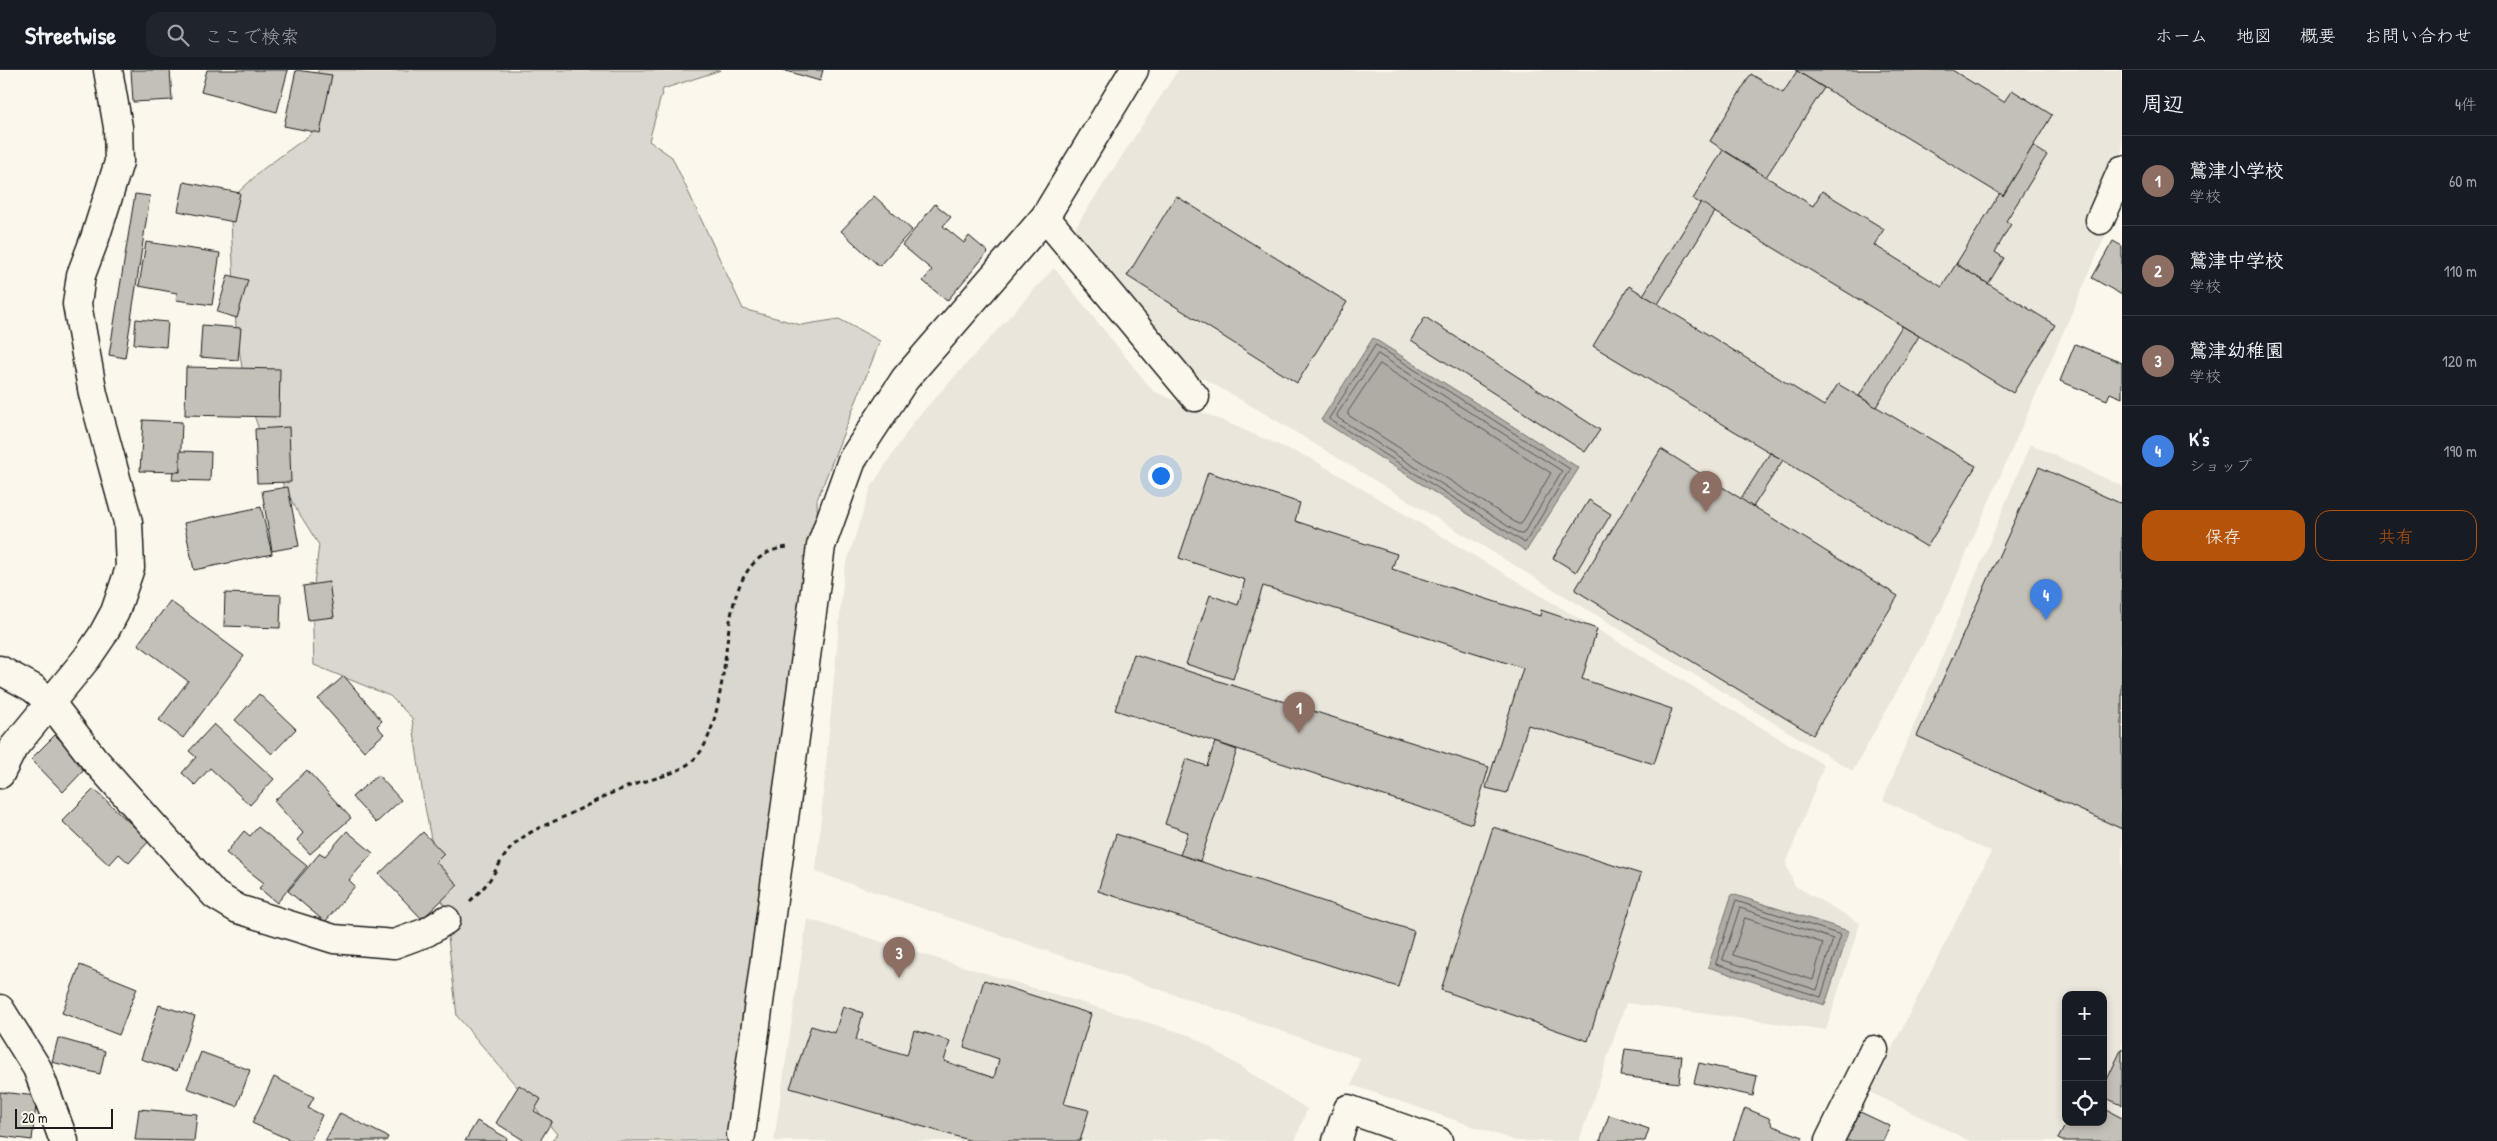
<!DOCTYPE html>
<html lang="ja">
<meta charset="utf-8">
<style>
:root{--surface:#171b24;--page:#20242c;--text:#f1f3f6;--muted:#9ea1a6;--line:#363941;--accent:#b45309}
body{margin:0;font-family:"Patrick Hand","Klee One",sans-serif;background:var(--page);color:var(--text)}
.controls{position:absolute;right:15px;bottom:15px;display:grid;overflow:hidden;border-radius:10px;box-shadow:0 2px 8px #0003}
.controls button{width:45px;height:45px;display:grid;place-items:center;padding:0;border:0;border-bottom:1px solid var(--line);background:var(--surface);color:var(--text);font:25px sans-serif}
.scale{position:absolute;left:15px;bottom:12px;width:98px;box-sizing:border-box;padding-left:5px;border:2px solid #1c1c1c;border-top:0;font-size:14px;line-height:18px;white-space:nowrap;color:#1c1c1c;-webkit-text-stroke:4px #fbf7ec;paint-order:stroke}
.you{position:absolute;left:1160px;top:405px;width:18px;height:18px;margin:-12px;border:4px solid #fff;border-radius:50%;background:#1a73e8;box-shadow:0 0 0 8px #1a73e833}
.badge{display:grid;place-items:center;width:32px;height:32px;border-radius:50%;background:var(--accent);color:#fff;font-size:16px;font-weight:700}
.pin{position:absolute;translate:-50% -41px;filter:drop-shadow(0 1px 2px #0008)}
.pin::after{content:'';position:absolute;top:26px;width:18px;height:15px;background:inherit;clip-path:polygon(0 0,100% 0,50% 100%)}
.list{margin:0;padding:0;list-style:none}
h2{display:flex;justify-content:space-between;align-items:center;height:65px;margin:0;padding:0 20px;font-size:21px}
h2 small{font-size:16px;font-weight:400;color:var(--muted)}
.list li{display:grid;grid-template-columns:32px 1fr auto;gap:15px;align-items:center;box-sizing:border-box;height:90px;padding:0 20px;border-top:1px solid var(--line)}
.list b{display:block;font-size:19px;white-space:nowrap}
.list p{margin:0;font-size:16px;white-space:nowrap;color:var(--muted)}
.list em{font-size:16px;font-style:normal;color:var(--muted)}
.actions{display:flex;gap:10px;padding:15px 20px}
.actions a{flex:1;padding:11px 0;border:1px solid var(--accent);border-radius:15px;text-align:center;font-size:18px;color:var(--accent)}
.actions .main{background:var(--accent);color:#fff}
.icon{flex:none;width:28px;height:28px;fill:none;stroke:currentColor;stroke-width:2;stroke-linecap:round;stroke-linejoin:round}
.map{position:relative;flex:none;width:2122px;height:1071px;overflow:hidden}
header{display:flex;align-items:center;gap:30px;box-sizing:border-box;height:70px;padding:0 25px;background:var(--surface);border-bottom:1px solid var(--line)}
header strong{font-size:24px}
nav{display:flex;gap:28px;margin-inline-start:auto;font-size:18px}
.search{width:350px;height:45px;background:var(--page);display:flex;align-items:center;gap:12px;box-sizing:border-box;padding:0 18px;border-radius:15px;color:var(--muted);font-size:19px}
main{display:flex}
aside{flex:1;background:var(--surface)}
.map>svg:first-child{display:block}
</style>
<header>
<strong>Streetwise</strong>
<div class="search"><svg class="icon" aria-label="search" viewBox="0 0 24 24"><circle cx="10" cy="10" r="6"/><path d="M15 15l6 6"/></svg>ここで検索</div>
<nav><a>ホーム</a><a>地図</a><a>概要</a><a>お問い合わせ</a></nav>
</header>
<main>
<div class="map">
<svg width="2122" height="1071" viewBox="0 0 2122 1071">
<rect width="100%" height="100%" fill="#fbf7ec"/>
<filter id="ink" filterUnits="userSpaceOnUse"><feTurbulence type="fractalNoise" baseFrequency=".02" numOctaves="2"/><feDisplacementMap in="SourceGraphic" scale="10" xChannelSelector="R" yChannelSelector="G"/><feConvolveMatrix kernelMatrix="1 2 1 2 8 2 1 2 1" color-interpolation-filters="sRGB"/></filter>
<g filter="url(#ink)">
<g fill="#eae6dc" fill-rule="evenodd">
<polygon points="1178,0 2122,0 2122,128 1942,539 1853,701 1267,345 1194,303 1075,158"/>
<polygon points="1054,198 1153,321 1314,390 1824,695 1786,794 1795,816 1860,853 1826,960 1626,933 1579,1071 1516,1071 1352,1015 1360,988 816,802 844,501 871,417 915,350"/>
<path d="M2030,374L2122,416V1071H1970L1870,1022L1991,782L1883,730ZM2066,925H2103V1052H2066Z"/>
<polygon points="807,849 1192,966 1307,1039 1295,1071 774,1071"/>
</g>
<polygon fill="#dad7ce" stroke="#7b7a75" points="318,0 721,0 663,19 649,71 672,87 743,239 801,255 839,249 880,271 817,430 819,490 746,1071 552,1071 557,1064 457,946 446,850 423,726 412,648 390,626 314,595 312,529 319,475 294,435 268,387 245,318 236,258 230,130 263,99 311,64"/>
<g fill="#afaca5" stroke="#74726e">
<polygon points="1373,268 1579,398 1526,481 1321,350"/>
<polygon points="1732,824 1849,861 1825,935 1708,897"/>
</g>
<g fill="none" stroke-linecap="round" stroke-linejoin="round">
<g stroke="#575653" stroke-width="1">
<polygon points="1376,275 1570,399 1525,473 1329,349"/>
<polygon points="1378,284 1562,401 1523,464 1520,464 1338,348 1337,345"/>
<polygon points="1380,294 1551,403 1521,454 1518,454 1348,345 1348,342"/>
<polygon points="1736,831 1841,865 1821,927 1716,894"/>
<polygon points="1740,838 1833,869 1817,920 1723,890"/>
<polygon points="1745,848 1823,873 1813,910 1733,885"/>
</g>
</g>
<g fill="#c3c0b8" stroke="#1c1c1c">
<polygon points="131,0 170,0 172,30 133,32"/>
<polygon points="207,0 288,0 277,42 201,22"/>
<polygon points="296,0 332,5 320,63 284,56"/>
<polygon points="783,0 823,0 820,11"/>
<polygon points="1795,0 1952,0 2004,32 2012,20 2052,45 2003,126"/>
<polygon points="1797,1 1824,18 1766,107 1710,71 1751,4 1783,23"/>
<polygon points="2033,76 2047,85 2006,151 2011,154 1995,182 2004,188 1988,214 1956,194 2000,123 2003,126"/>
<polygon points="1723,80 1813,136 1822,121 1884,159 1874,175 1942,217 1956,194 2055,255 2013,323 1693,129"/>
<polygon points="184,112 240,123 234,152 178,141"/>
<polygon points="135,124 150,126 125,288 109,285"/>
<polygon points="874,126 912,160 879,196 841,161"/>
<polygon points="1176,126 1347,232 1297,313 1127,206"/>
<polygon points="1701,132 1715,142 1658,234 1643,225"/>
<polygon points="935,134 951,147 943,156 964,173 969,166 988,182 947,231 923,211 932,200 902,175"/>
<polygon points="2113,171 2122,176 2122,225 2092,208"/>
<polygon points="146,172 220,183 212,235 176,230 177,223 139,216"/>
<polygon points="228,205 248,210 237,248 217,242"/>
<polygon points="1629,216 1824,336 1838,314 1976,396 1927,477 1593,276"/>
<polygon points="1425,247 1600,360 1585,382 1411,270"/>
<polygon points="136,249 168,252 166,277 134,274"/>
<polygon points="202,255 241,258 238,290 200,287"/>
<polygon points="1902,256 1919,266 1876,337 1859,326"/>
<polygon points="2075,274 2122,293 2122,328 2110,323 2107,330 2060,311"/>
<polygon points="186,297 280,299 279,347 185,345"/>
<polygon points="143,350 182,352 180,402 140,401"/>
<polygon points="289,357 291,412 257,413 255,359"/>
<polygon points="1661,379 1898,526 1813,665 1575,520"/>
<polygon points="180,381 211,382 210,411 172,410 173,402 180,402"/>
<polygon points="1770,383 1783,390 1753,437 1741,429"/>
<polygon points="2039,397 2122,434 2122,759 1917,666"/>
<polygon points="1208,402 1300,433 1295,451 1397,484 1392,499 1540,546 1541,540 1597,559 1582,609 1672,639 1654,694 1528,655 1507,723 1486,718 1523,598 1263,516 1233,609 1186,594 1210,525 1238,535 1245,510 1179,488"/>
<polygon points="288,417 299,476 272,481 262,421"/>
<polygon points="1589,430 1611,444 1576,502 1553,488"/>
<polygon points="261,437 272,484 194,500 184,453"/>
<polygon points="329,512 334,547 308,550 303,516"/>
<polygon points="225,523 281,525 280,558 224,556"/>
<polygon points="170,531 244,586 183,668 159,650 188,611 138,574"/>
<polygon points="1134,584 1489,697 1472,754 1115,640"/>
<polygon points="344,606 382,651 377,656 384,664 364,681 318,629"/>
<polygon points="259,624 296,659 272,684 235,650"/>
<polygon points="214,654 274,709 250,735 210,698 195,715 182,703 196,687 189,681"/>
<polygon points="55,665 87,697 63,722 31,689"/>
<polygon points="1215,672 1237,680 1200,791 1180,785 1188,762 1165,754 1186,689 1207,696"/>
<polygon points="307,700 351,748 310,784 297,770 303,763 274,731"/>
<polygon points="378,705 401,730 376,753 352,727"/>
<polygon points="94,719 149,771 129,793 119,784 109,795 62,751"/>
<polygon points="258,757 307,796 277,833 259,818 264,813 226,783 244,761 250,766"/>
<polygon points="1493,757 1641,804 1588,971 1441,920"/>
<polygon points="347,761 373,783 349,810 355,816 325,852 288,821 320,783 325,786"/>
<polygon points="423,762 444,784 436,792 458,815 422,849 379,804"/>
<polygon points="1116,764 1414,861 1398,917 1098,821"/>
<polygon points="80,895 137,918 119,965 62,943"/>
<polygon points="984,910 1091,944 1064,1034 1089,1040 1080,1071 972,1071 790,1018 811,956 835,963 843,936 863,943 856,970 907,985 914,960 950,971 944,991 994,1008 999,989 964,977"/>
<polygon points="159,935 195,946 177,1001 141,989"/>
<polygon points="58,968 105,981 100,1004 52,992"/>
<polygon points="2122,978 2122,1035 2103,1027 2103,1018"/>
<polygon points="1625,979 1682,986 1679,1013 1621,1006"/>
<polygon points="201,982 250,1000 237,1036 187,1018"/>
<polygon points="1699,993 1757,1006 1753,1026 1694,1013"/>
<polygon points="274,1007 314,1027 308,1038 322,1045 310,1071 287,1071 288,1069 252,1053"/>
<polygon points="519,1015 541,1029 534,1041 552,1051 540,1071 525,1071 496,1053"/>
<polygon points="0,1022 37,1026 32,1070 0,1066"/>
<polygon points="1745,1038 1769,1048 1773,1056 1803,1067 1801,1071 1733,1071"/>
<polygon points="2103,1038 2122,1048 2122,1071 2062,1071 2058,1069 2067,1052 2103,1052"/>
<polygon points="139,1039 197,1044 194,1071 135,1070"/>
<polygon points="1856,1040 1890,1056 1883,1071 1842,1071"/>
<polygon points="340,1043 388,1067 386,1071 325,1071"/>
<polygon points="1609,1045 1649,1059 1645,1071 1600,1071"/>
<polygon points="477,1051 507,1068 506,1071 465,1071"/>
</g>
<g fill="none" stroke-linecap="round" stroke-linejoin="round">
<g stroke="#1c1c1c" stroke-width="31">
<g id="minor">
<polyline points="1045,147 1195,327"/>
<polyline points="2100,150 2122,100"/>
<polyline points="0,600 33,618 50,632 93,688 215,825 238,839 334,869 394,874 427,862 446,850"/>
<polyline points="0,704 13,678 87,588 102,566 115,542 130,498 128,452 93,324 77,234 81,205 95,168 119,92 118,57 108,0"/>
<polyline points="0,939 37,998 64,1071"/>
<polyline points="741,1065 821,476 852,390 905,309 1045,147 1134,0"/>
<polyline points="1337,1071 1348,1039 1438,1071"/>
<polyline points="1829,1071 1874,980"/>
</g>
</g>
<path stroke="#1c1c1c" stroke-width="3" stroke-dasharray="5 4" stroke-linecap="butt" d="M470,831C476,825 483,819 488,812C497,800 503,785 514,775C530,759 550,754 570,744C589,735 607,724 627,717C654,707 687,705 703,678C715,656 719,629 723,605C730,561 728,481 790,477"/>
<use href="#minor" stroke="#fbf7ec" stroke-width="28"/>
</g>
</g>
</svg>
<div class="controls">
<button>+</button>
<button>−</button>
<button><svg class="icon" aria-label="locate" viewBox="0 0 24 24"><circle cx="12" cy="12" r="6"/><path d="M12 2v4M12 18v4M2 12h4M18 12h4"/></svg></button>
</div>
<div class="scale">20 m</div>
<div class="you"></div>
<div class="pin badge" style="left:1299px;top:663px;background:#8d6e63">1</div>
<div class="pin badge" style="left:1706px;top:442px;background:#8d6e63">2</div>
<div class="pin badge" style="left:899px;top:908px;background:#8d6e63">3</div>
<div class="pin badge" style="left:2046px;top:550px;background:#3f7fe0">4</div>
</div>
<aside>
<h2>周辺<small>4件</small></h2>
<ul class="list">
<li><span class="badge" style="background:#8d6e63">1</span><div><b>鷲津小学校</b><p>学校</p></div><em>60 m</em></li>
<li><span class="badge" style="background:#8d6e63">2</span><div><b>鷲津中学校</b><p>学校</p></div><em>110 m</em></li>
<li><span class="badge" style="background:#8d6e63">3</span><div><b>鷲津幼稚園</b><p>学校</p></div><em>120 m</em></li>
<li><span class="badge" style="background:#3f7fe0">4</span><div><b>K's</b><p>ショップ</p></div><em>190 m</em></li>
</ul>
<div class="actions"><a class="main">保存</a><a>共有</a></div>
</aside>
</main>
